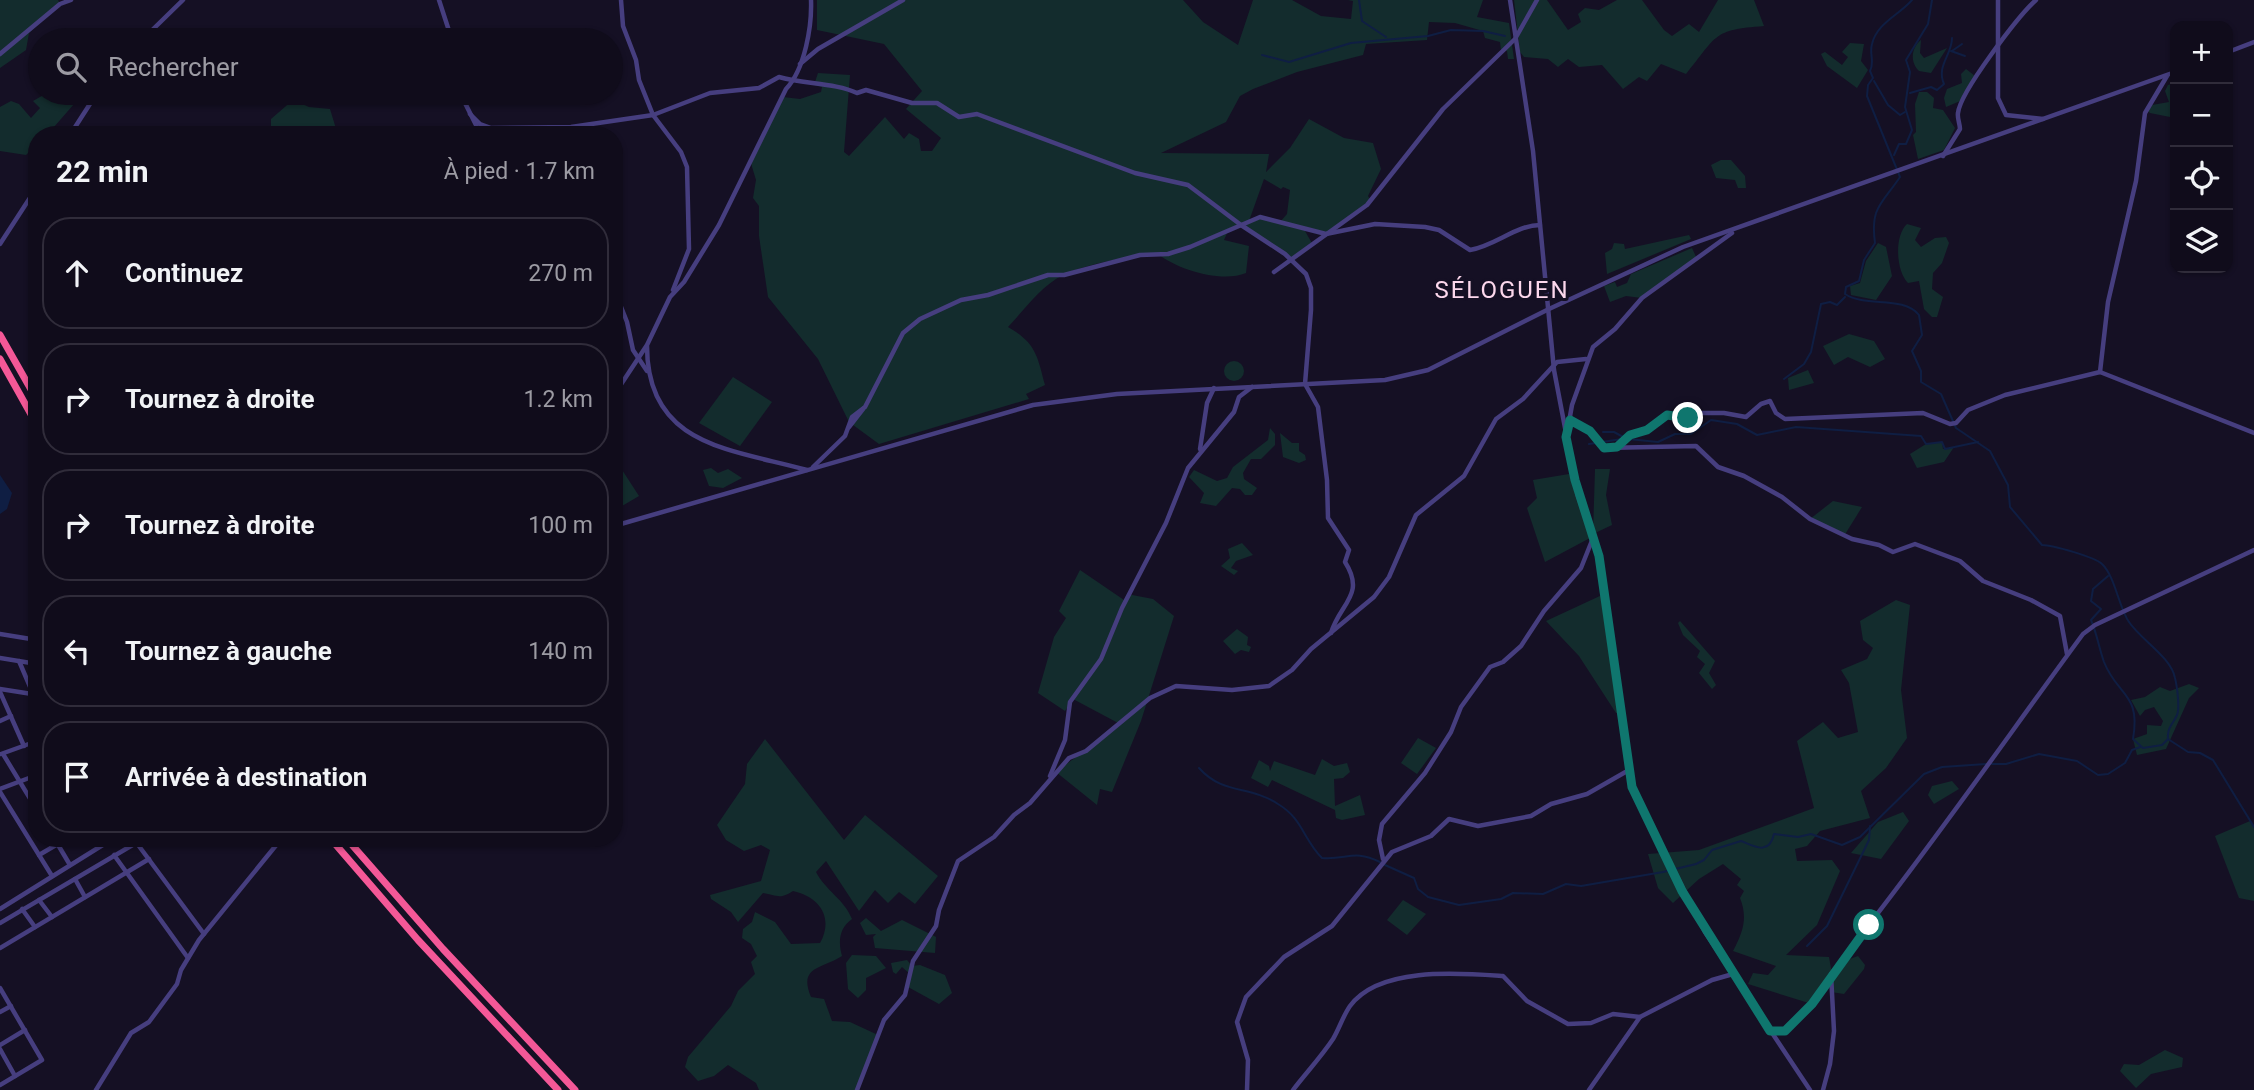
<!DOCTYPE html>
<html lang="fr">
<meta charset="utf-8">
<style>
:root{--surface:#100c1b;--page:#1e1a28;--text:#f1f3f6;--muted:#9c9ba3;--line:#302c3a}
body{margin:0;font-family:Roboto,sans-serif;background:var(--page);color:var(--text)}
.controls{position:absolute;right:21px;top:21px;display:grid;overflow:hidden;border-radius:14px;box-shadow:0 2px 5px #0004}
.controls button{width:63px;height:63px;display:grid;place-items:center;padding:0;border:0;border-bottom:2px solid var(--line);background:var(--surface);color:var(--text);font:35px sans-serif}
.stop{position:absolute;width:21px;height:21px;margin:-16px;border:5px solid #0f766e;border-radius:50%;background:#fff}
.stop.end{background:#0f766e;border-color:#fff;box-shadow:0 2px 7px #0008}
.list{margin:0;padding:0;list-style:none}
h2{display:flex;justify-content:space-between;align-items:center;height:91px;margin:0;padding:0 28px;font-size:30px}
h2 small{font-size:23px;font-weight:400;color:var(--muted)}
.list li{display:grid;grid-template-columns:46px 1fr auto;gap:21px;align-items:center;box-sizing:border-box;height:112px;margin:0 14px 14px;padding:0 14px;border:2px solid var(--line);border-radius:28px}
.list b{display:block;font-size:26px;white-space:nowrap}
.list em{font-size:23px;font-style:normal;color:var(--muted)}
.icon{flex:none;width:38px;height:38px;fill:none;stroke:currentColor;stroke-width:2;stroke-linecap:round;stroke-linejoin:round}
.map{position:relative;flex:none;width:2254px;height:1090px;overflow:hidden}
.search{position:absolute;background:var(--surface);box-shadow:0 2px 5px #0004;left:28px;top:28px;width:595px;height:77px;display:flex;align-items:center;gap:18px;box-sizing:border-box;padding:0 24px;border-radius:38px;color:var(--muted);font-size:26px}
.panel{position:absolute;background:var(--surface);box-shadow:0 2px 5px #0004;left:28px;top:126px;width:595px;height:721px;border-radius:28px}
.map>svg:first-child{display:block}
</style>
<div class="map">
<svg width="2254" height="1090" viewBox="0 0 2254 1090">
<rect width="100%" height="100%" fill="#151024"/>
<g fill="#132c2d" fill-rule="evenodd">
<polygon points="0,0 58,0 60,4 29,33 26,50 0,68"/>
<path d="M817,0H1183L1203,22L1238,45L1253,0H1292L1321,16L1351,19L1353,1L1348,0H1483L1477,17L1509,23L1514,59H1508L1507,51L1501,50L1500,42L1485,38L1483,31L1455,23L1429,22L1427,40L1366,44L1363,55L1297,72L1253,89L1240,96L1226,122L1161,153L1269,154L1266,172L1290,148L1309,119L1344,138L1373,143L1381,169L1368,196L1371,201L1330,233L1305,231L1313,245L1292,260L1241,225L1228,231L1224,240L1249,246L1246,273C1222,283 1178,270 1158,254C1133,255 1086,264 1063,275C1040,287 1026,308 1008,327C1036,343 1037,355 1045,385L1026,394L1029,399L879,444L849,422L818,359L768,297L759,236V206L753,198L756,180L750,160L783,97L800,99L821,92L822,87L814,85L818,73L850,75L844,152L849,156L885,117L904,139L909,133L919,139L921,151H932L941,138L906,109L922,91L884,44L817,30ZM1264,179L1281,189L1283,187L1290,190L1287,214L1280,222L1260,217L1249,221Z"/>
<path d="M1514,0H1547L1568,30L1581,22L1578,14L1585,8L1599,10L1617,0H1642L1664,30L1672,36L1689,24L1699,32L1718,0H1754L1764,26C1712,30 1718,35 1686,74L1661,64L1647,81L1639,77L1623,89L1602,65L1579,67L1568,59L1558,67L1548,59L1524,57L1520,52Z"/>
<path d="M1921,40L1920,53L1924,58L1947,48L1931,73L1919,71C1910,62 1911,48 1921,40Z"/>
<polygon points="1850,43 1864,44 1861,61 1868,70 1857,88 1827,66 1821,54 1825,52 1842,65 1848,57 1842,52"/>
<polygon points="1966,69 1975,76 1965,99 1946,107 1944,98 1947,89 1962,83 1961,74"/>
<polygon points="2175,83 2174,114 2170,117 2150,113 2148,111 2152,105 2169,102 2165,91 2168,85"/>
<polygon points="1919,92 1927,92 1934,98 1933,108 1943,110 1955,128 1944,150 1918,159 1913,135 1916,132 1915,104"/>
<polygon points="47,93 79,93 81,96 47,135 37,135 37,144 26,155 0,151 0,107 11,101 19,104 31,118 40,108 33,101"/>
<path d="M293,100L309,107L330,109L337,132L350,127L351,129L345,135C322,135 291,140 271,128V119Z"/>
<polygon points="1721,160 1731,160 1745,176 1746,188 1738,188 1735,180 1716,178 1711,165"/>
<path d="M1907,224L1921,228L1915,240L1921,247L1935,238L1946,237L1949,243L1942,263L1933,273L1932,289L1943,297L1937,317H1932L1924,309L1919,281L1908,283C1896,271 1894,236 1907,224Z"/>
<polygon points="1689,235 1691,239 1607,274 1605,253 1612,249 1614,243 1624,244 1625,249"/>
<polygon points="1878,243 1886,247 1892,276 1876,300 1851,295 1850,286 1860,283 1866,261"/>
<polygon points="1692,248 1697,259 1642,298 1626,296 1610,302 1604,286 1615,282 1617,287 1627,283 1631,274"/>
<polygon points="1849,334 1874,341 1885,359 1870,367 1848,357 1834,365 1823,346"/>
<circle cx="1234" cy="371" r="10"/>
<polygon points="1808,370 1814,383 1789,390 1788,378"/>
<polygon points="733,377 772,402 740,446 699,423"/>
<polygon points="1270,428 1275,434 1275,445 1261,459 1251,459 1243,473 1244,479 1257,488 1252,495 1245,495 1240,489 1232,488 1216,506 1200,503 1204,493 1189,477 1194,470 1217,481 1227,478 1233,467 1268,440"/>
<polygon points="1280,433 1292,443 1299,443 1299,451 1305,455 1306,460 1299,463 1283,457"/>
<polygon points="1942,442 1943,449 1954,447 1944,462 1917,468 1910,454 1926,444"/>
<polygon points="615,459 639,496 617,509 614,504"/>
<polygon points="711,468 718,473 728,469 742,478 723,488 709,486 703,470"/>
<polygon points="1595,469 1610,469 1606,495 1612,525 1593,534"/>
<polygon points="1569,474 1590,538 1545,562 1527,508 1537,498 1533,480"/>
<polygon points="1833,501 1862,507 1844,536 1810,519"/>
<polygon points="1242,543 1253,555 1236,561 1231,568 1238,571 1234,575 1221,566 1230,558 1228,549"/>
<polygon points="1080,570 1124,600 1127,594 1153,599 1174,616 1141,721 1112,792 1100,789 1097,805 1056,772 1120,724 1073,699 1065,711 1038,693 1054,637 1066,618 1059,611"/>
<polygon points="1602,595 1619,713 1616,713 1579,656 1546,621"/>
<path d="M1896,600L1910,605L1901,690L1907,738L1886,768L1861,791L1870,818L1820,831L1807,846L1795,849L1797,861L1832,860L1840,871L1817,925L1786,955L1829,957L1832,974L1812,1004L1748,984L1753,973L1768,975L1776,966L1733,951C1743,932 1748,918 1740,898L1744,891L1737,885L1741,879L1723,864L1699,879L1673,903L1658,888L1648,854L1699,850L1814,808L1797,741L1823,722L1838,738L1858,732L1849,683L1841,670L1867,659L1873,648L1863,640L1860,621Z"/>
<polygon points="1680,621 1715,661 1709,673 1716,685 1712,689 1699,673 1705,664 1697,657 1700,651 1683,635 1678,623"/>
<polygon points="1237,629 1248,637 1247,645 1251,647 1249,652 1241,650 1235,654 1223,641"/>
<polygon points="2189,684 2199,688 2189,698 2166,749 2137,755 2133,739 2147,734 2147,725 2161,726 2163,721 2154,707 2145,710 2140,716 2131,700 2145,697 2160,687 2170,691"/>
<polygon points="1418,738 1436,748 1417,774 1401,763"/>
<path d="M765,739L844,840L865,815L938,876L915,904L899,892L888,903L875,890L859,911L826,861L816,872C826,891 844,899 852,919C839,928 838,942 842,956C822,969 798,966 811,997L824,999L832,1021L850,1022L878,1035L857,1090H759L756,1083L728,1065L714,1076L698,1081L685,1067L688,1057L731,1006L738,991L755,974L751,962L757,956L751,944L742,938L743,929L752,922L755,912L775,922L791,944L820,943C834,918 820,897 793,891C780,900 776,895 763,893L738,922L731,912L711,899L710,895L761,881L770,850L761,845L744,851L726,840L717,825L745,784L747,764Z"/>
<polygon points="1322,759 1334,766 1347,763 1350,772 1343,778 1334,779 1335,806 1360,795 1365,815 1342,820 1336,818 1335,810 1272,780 1268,787 1251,778 1259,760 1269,766 1270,771 1274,761 1315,775"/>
<polygon points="1952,781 1959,789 1934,804 1928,795 1932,786"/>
<polygon points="1903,812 1909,821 1881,859 1851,853 1878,822"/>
<polygon points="2250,821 2254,827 2254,901 2239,898 2215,836"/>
<polygon points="1403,900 1426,914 1407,935 1387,920"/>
<polygon points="866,918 881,931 902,920 936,937 935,953 875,948 873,937 876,934 866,935 860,923"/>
<polygon points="852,955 876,956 886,968 866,978 866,990 858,998 848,989 846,963"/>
<path d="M1858,956L1865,965L1864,969L1844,994L1831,992C1831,973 1839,962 1858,956Z"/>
<polygon points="907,960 912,966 920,965 945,975 952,993 939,1004 908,987 910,974 902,967 896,974 893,972 891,963"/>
<polygon points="2165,1050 2183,1058 2182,1067 2151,1074 2136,1088 2120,1071 2124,1064 2139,1065"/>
</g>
<polygon fill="#0f1e43" points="0,475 12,493 7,509 0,514"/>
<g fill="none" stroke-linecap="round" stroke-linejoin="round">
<g stroke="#0f1e43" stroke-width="2">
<polyline points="1359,0 1362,21 1386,37"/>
<path d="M1912,0C1899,15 1877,23 1872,44C1869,54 1875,62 1870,71L1873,78L1868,85L1867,96L1900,177C1882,204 1870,207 1875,243L1864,260L1859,281L1846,287L1845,294C1866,308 1903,295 1919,315L1922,335L1912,351L1921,371V382L1941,394L1956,428L1990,451L2008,485L2010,507L2042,545C2052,545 2095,557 2102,564C2115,576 2119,608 2129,622C2141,640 2171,657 2175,678C2177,686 2180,708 2177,715C2173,724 2167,727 2168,739L2188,752L2200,753L2213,760L2254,827"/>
<polyline points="1951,51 1965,56"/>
<polyline points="1952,51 1962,44"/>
<polyline points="1262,55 1289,62 1351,43 1428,36 1451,30 1483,31 1505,36"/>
<polyline points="1874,81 1888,105 1900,115 1905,112"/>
<path d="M1910,93L1931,87L1937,90L1944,84C1936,66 1952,55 1952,38"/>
<polyline points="1894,155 1899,144 1906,144 1912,130 1905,107 1910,72 1906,60 1928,24 1932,0"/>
<polyline points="1784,379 1804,364 1811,352 1821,304 1830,302 1837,305 1845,297"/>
<polyline points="1603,432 1614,432 1625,438"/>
<polyline points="1628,439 1658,442 1675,434 1691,434 1711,420 1737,424 1757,435 1796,427 1921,436 1926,444 1942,442 1945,449 1978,442"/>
<polyline points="1589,444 1622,439"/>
<path d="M2108,576L2093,589L2091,601L2101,609L2091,620C2097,634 2099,648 2104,662C2118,697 2141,693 2133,739L2143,748L2162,745L2168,739"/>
<polyline points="1992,764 2006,764 2039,754 2077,761 2098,775 2108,774 2125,763 2132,750 2140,747"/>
<path d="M1199,768C1223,795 1249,785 1278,804C1303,819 1303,839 1322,858C1347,860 1354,849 1380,862"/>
<path d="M1385,865L1414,878L1418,889L1428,897L1459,905L1501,899L1513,893L1543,894L1566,884L1581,886L1663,872L1696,864L1704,860L1712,850L1741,841C1754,846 1769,856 1774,834L1798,837L1811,834L1842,845L1860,837L1924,774L1942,767L1986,764"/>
<polyline points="1807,946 1827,926 1869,840 1870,826"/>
</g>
<g stroke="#463e7f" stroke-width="4.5">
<polyline points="439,0 452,40"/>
<polyline points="621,0 623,26 636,60 639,80 653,115 681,152 687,167 689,249 673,290"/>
<polyline points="1510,0 1533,151 1554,370 1578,496 1599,556 1632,787 1705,932 1810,1090"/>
<polyline points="1998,0 1998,98 2006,115 2043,119"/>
<polyline points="142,40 183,0"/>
<polyline points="2228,52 2254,42"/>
<polyline points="0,54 60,4 71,0"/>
<polyline points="800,64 818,49 903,0"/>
<polyline points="460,93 481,135"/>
<path d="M470,114L480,124L491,128L571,127L653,115L710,93L759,88L779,77C803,84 836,83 857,93L866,90L912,103H937L959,117L977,114L1135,173L1188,185L1241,225L1285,254L1306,274L1311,288V310L1305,384L1318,407L1327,480L1328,518L1349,550L1345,562C1366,595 1340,603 1331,633"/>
<polyline points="70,135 97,93"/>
<path d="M1943,156L1960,129C1960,124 1957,118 1958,113C1960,92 2019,15 2036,0"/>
<polyline points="0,244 37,187"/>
<polyline points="1274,272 1367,205 1443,109 1515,39 1537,0"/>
<polyline points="614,289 627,322 633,350 647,371"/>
<path d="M647,346C647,447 732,449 807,470"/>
<polyline points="2100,372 2108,302 2136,181 2145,113 2167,76"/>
<path d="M614,395L647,345L670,297L684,282L719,225L786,89C805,69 812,26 811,0"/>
<polyline points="1570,420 1590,431 1604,448 1696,446 1718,467 1744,476 1782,497 1810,519 1852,539 1879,545 1893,552 1915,544 1960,561 1983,581 2031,600 2060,616 2067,654"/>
<polyline points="849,427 863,409"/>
<polyline points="1567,433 1572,405 1593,347 1615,329 1642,298 1732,233"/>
<polyline points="1617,447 1630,435 1647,430 1666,415 1688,418 1702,413 1724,413 1746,417 1761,404 1770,401 1776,413 1785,419 1923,413 1950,424 1956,423 1968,410 2005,395 2100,372 2254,433"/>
<polyline points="1200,449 1207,403 1214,388"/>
<path d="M813,467L845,436L852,417L865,407L903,333L920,319L961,300L988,295L1048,275H1064L1140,255L1168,254L1190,247L1260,217L1326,234L1375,224L1425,227L1439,230L1470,250C1495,246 1516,225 1540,225"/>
<polyline points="614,526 1033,405 1117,394 1385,380 1428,370 1549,309 1683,247 2175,72"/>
<polyline points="0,634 37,640"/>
<polyline points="0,658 37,664"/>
<polyline points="19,661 37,703"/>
<polyline points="0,689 32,694"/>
<polyline points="0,692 24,746"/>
<polyline points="0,721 11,716"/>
<polyline points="1,754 37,741"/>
<polyline points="3,754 37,810"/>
<polyline points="1050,776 1065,740 1070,702 1101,659 1122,608 1166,523 1188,468 1234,412 1239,397 1252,387"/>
<polyline points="0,789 37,775"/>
<polyline points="0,792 52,876"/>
<polyline points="54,838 70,865"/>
<polyline points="133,838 204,934"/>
<polyline points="39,855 68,838"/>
<polyline points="114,855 188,958"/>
<polyline points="1383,859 1379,840 1382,824 1425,773 1451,732 1461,707 1490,667 1503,662 1521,646 1544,611 1581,568 1593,538"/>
<polyline points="75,879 85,897"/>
<polyline points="39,900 52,917"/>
<polyline points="0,909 114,838"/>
<polyline points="22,909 35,927"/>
<polyline points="0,923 136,843"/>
<polyline points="0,948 149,859"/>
<polyline points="0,988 42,1060 0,1085"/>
<polyline points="0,1012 11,1006"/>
<path d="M1771,1032L1785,1031C1817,1002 1838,964 1864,931C1940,834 2010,733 2083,634L2095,625L2254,550"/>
<polyline points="0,1045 25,1030"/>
<polyline points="0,1049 15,1076"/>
<polyline points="96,1090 131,1033 149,1022 177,984 181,970 199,940 282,838"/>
<polyline points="857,1090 884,1020 905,995 913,961 936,926 939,910 958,861 994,837 1014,815 1030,803 1069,758 1086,751 1150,698 1176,686 1232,690 1269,686 1292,670 1311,649 1374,597 1389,577 1416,515 1464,476 1496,419 1523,399 1557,362 1586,359"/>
<polyline points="1247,1090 1248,1060 1237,1022 1246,997 1284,957 1332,926 1392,852 1431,836 1449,819 1478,826 1531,816 1551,804 1587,794 1629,770"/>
<path d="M1293,1090C1306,1073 1321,1057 1333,1039C1339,1029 1343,1016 1350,1006C1379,966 1460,973 1503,976L1527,1001L1568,1024L1591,1023L1613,1014L1640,1017"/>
<polyline points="1589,1090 1640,1017 1712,980 1733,974"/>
<polyline points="1823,1090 1830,1064 1834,1031 1831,974"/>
</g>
<g stroke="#f45897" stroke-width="7">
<polyline points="0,335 37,400"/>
<polyline points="0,359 37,425"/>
<polyline points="330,838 418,940 558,1090"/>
<polyline points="346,838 443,949 575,1090"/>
</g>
</g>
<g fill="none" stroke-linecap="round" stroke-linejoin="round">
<polyline stroke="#0f766e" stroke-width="9" points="1688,418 1667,415 1647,430 1630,435 1617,447 1604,448 1590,431 1570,420 1566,437 1575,480 1599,556 1632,787 1682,891 1770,1031 1785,1031 1812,1004 1869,925"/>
</g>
<g text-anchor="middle" stroke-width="6" stroke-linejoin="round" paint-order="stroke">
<g font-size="24" letter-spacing="2" fill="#fcd7ec" stroke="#151024">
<text x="1502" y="298">SÉLOGUEN</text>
</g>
</g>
</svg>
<div class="controls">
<button>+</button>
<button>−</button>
<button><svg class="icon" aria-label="locate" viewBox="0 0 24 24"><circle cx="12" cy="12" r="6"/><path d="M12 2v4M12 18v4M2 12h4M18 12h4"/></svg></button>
<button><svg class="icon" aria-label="layers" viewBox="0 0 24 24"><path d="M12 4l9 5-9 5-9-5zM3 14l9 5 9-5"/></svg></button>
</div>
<div class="stop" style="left:1869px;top:925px"></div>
<div class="stop end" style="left:1688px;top:418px"></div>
<div class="search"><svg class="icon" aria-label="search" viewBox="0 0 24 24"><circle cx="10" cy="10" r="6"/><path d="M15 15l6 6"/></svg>Rechercher</div>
<section class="panel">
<h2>22 min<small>À pied · 1.7 km</small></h2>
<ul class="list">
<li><svg class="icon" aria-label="ahead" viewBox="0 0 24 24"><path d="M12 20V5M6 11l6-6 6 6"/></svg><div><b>Continuez</b></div><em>270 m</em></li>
<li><svg class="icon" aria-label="right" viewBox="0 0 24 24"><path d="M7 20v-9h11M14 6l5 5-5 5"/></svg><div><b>Tournez à droite</b></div><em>1.2 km</em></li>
<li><svg class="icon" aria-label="right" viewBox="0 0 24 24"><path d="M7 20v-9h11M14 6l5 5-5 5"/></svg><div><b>Tournez à droite</b></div><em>100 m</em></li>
<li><svg class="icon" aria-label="left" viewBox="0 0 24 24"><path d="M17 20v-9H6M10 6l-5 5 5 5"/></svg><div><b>Tournez à gauche</b></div><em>140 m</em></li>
<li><svg class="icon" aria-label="arrive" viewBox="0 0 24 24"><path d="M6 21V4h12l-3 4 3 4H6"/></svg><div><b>Arrivée à destination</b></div></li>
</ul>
</section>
</div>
